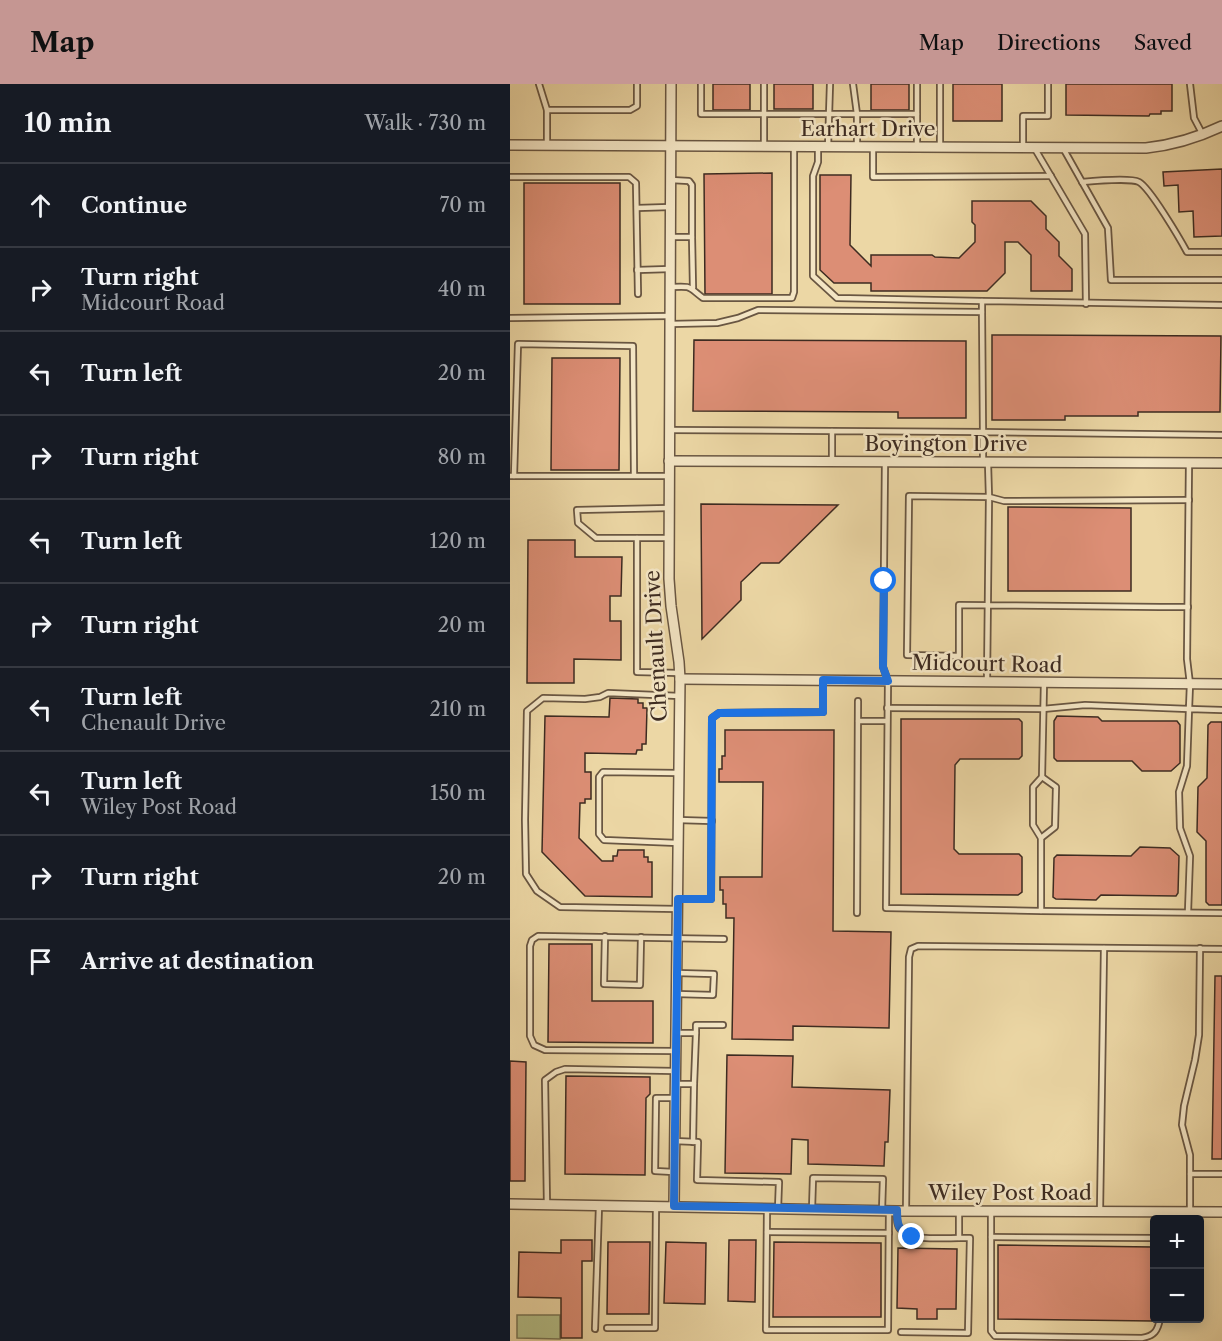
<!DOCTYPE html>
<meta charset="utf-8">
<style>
:root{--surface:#171b24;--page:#242831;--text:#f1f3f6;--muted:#9ea1a6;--line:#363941;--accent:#c59692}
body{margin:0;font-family:"Libre Caslon Text",serif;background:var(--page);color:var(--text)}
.controls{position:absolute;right:18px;bottom:18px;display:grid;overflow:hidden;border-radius:6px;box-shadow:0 3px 15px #0003}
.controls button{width:54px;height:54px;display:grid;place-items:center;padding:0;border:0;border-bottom:2px solid var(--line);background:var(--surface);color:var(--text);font:30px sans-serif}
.stop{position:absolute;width:18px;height:18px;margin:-14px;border:4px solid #1a73e8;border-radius:50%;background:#fff}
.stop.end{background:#1a73e8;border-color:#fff;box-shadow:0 2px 6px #0008}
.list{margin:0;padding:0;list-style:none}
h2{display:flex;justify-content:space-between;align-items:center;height:78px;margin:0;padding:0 24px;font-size:26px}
h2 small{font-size:20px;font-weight:400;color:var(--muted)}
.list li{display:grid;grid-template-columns:39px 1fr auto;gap:18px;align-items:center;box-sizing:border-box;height:84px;padding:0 24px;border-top:2px solid var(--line)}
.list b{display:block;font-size:22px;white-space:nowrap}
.list p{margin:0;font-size:20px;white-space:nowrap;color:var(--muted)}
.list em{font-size:20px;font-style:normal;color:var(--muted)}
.icon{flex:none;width:33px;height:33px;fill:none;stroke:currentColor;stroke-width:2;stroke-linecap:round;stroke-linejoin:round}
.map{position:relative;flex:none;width:712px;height:1257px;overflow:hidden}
header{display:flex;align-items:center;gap:36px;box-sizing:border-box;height:84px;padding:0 30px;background:var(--accent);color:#111}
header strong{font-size:28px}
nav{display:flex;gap:33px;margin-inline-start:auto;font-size:21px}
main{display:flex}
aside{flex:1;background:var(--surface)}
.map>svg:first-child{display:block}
</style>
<header>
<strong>Map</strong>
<nav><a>Map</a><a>Directions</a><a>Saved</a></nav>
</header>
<main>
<aside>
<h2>10 min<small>Walk · 730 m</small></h2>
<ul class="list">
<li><svg class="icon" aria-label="ahead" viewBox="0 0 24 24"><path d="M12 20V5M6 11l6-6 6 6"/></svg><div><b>Continue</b></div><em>70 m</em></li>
<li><svg class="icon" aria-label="right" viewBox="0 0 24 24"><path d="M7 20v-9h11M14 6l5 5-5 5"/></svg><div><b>Turn right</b><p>Midcourt Road</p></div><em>40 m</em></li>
<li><svg class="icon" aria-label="left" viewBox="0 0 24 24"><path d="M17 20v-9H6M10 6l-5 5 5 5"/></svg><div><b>Turn left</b></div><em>20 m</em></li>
<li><svg class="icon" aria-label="right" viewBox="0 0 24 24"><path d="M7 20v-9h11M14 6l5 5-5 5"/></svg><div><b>Turn right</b></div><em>80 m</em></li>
<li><svg class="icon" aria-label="left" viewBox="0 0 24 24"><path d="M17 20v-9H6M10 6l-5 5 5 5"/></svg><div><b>Turn left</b></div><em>120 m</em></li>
<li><svg class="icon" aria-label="right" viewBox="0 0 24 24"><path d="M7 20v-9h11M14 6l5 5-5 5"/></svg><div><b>Turn right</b></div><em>20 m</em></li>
<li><svg class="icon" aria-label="left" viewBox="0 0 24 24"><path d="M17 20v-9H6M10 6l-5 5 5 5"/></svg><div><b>Turn left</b><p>Chenault Drive</p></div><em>210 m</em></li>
<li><svg class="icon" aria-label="left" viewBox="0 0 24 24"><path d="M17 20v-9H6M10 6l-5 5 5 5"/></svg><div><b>Turn left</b><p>Wiley Post Road</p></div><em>150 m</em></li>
<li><svg class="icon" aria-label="right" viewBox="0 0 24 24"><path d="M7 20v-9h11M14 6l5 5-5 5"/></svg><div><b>Turn right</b></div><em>20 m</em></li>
<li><svg class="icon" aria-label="arrive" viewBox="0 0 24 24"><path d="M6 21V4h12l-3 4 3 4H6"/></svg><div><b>Arrive at destination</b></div></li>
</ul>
</aside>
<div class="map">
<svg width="712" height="1257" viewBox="0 0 712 1257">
<rect width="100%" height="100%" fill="#ecd7a5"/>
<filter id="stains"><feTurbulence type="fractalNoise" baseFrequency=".00333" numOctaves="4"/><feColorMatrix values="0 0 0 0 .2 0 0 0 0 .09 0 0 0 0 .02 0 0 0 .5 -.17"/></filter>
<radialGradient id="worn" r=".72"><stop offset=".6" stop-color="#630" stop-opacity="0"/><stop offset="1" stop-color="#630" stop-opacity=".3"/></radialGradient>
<polygon fill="#b4bf88" stroke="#787554" stroke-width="1.5" points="7,1231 50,1231 50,1255 7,1254"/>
<g fill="#dc8e75" stroke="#3d2b21" stroke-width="1.5">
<rect x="203" y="0" width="37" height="26"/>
<rect x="264" y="0" width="39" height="25"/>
<rect x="361" y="0" width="38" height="26"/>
<rect x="443" y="0" width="49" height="37"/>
<polygon points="556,0 662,0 662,27 651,27 651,30 640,30 639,32 556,31"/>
<polygon points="712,85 712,152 684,153 683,127 669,128 668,101 654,102 653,88"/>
<polygon points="262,89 262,210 195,210 194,90"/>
<polygon points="310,91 341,91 340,161 361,182 361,171 422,171 425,173 449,174 465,158 465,141 462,138 462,117 521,117 536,132 536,145 549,158 549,172 562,185 562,207 521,207 521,171 508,158 495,158 495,189 477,207 361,207 361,199 324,199 310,186"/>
<rect x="14" y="99" width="96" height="121"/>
<polygon points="482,251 711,252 710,328 628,328 628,332 555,332 555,336 482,336"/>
<polygon points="184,256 456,257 456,334 388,334 388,328 183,327"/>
<polygon points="42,274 110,274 109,386 41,386"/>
<polygon points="191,420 328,421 269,479 251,479 231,498 231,516 192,555"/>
<polygon points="498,423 621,424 621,507 498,507"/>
<polygon points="18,456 65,456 65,473 112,473 111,512 100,512 100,537 111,537 111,576 64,575 64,599 17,599"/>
<polygon points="100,614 128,615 128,619 133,619 133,624 137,624 136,660 132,660 132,666 127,666 126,670 75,669 75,688 81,688 81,715 75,715 75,719 70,719 69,754 92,777 103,777 103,772 107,772 108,766 134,766 134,773 138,773 138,778 142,778 142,813 75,812 32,768 35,632 99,633"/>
<polygon points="547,632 588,633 592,637 667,637 670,641 670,679 661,687 632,687 622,677 547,677 544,674 544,637"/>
<polygon points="391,635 509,635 512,638 512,672 509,675 450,675 445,681 444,765 449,770 509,770 512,773 512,808 508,811 391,810"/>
<polygon points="701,638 712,638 712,821 699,821 696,818 696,757 687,748 688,703 697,694 698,641"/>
<polygon points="215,646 324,646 323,847 381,848 379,944 283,942 283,956 222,955 224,834 216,834 216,820 213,820 213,806 210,806 210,793 252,793 253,698 209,698 209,685 212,685 212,672 215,672"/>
<polygon points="630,763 660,764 669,772 668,809 666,812 591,811 586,816 546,815 543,813 544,774 547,771 621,772"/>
<polygon points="39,860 82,860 82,917 143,917 143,959 38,958"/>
<polygon points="705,892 712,892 712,1075 702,1075"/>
<polygon points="217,971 283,972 282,1003 380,1006 378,1058 375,1058 374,1082 298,1080 298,1056 282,1055 281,1090 215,1089"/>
<polygon points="0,977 16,978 15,1097 0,1097"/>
<polygon points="56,992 140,993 140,1010 136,1014 135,1091 55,1090"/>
<polygon points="51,1156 82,1156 82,1177 72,1177 72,1254 51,1254 51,1214 8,1213 9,1168 51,1169"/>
<polygon points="219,1156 246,1156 245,1218 218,1217"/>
<polygon points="98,1158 140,1158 139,1230 97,1230"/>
<polygon points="156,1158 196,1159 195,1220 154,1219"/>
<polygon points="264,1158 371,1159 371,1233 263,1233"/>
<polygon points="488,1161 643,1163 642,1237 488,1235"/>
<polygon points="388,1164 447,1165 446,1225 427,1225 427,1235 407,1235 407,1225 387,1224"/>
</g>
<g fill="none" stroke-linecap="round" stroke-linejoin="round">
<g stroke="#695642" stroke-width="8">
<g id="service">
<polyline points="29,0 37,26 37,61"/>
<polyline points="191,0 191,30 407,30"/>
<polyline points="343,0 347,30 347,63"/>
<polyline points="680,0 684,34 693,51"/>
<polyline points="37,26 120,26 127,22 127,0"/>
<polyline points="254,62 254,0"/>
<polyline points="308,63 308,78 303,92 303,192 327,214 472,217"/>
<polyline points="318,63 320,0"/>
<polyline points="363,63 363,93 541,92"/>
<polyline points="407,63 407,0"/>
<polyline points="430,63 430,0"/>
<polyline points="513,64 513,32 538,32 538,0"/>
<polyline points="553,64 598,144 601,196 712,196"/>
<polyline points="525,65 575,150 576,220"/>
<polyline points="0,93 119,93 126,99 128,210"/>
<polyline points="161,96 179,97 182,101 182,153"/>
<path d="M572,98C583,97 621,94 629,98C640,104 670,155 677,168H712"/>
<polyline points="127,124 160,123"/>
<polyline points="161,153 182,153 183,204"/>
<polyline points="127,186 160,185"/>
<path d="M160,203C183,202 177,202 193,214H282L284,208V63"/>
<polyline points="472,228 472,217 712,221"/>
<polyline points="0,234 160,232"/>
<polyline points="160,240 207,239 228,234 248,226 472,228 473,348 322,347 322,377"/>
<polyline points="160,346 322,347"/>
<polyline points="375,378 373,583 378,597 376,824 531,827 531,754 523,741 523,703 532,693 534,598"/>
<polyline points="473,378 473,348 712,351"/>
<polyline points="478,379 479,413 494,417 679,416"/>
<polyline points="0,392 159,392"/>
<polyline points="4,392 8,260 123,262 124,391"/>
<polyline points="127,454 127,588 169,589"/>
<polyline points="159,454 86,454 68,439 67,426 159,424"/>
<polyline points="477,598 479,413 399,412 397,571 449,572 449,521 650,523 678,523"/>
<polyline points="377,624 533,625 575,621 679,625 680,600 677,575 679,379"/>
<polyline points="348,637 377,637"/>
<polyline points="168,736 202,737"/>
<polyline points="531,754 545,743 546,703 532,693"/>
<polyline points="168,759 94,756 89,750 89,693 93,688 169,689"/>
<polyline points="168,815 201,815 202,634 209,629 313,628 313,596"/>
<polyline points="168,825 50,823 27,807 16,790 15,736 17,627 33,614 75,615 90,613 98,609 170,612"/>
<polyline points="531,827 712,829"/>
<polyline points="678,828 680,772 670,744 669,708 677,682 679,625 712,626"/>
<polyline points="347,829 348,617"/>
<polyline points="95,852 94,900 130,901 131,853"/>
<polyline points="167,889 204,890 203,911 167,910"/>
<polyline points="166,949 186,949 186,941 213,941"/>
<polyline points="166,967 35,966 24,961 20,952 20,862 22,856 28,852 214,855"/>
<polyline points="166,1000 184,1000 186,949"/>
<polyline points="164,1057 188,1058 187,1096 269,1098 268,1125"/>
<polyline points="183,1058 184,1000"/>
<polyline points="164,1088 145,1087 146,1014 165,1014"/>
<polyline points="680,1090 680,1071 672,1041 674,1022 685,976 689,951 690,864"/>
<polyline points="37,1121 35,996 46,988 55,985 165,987"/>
<polyline points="257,1124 256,1246 378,1246 379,1127"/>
<polyline points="302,1125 303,1094 373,1095 372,1126"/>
<path d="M387,1127C387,1133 386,1141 391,1146C400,1157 434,1154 449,1154"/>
<polyline points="396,1127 399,873 401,865 408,862 712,865"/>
<path d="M481,1127V1247L485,1252L632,1254C644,1252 648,1247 650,1234"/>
<polyline points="680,1127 680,1090 712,1090"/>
<polyline points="590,1128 594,864"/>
<polyline points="257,1148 379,1149"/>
<polyline points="481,1153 644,1154"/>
<polyline points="97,1244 145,1244 146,1122"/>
<polyline points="85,1245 89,1122"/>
<polyline points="391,1248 458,1249 460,1154 449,1154 449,1127"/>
</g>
</g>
<g stroke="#695642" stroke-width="12">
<g id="minor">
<polyline points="161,0 159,495 161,522 169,578 170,595 164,1122"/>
<path d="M0,61L636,64C663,61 687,54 712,42"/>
<polyline points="159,377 712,379"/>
<polyline points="170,595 712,600"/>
<polyline points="0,1120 387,1127 712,1128"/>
</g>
</g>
<use href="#service" stroke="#f3e5c4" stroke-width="4.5"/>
<use href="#minor" stroke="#f3e5c4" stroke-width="9"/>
</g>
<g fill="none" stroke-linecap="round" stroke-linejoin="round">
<path stroke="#1a73e8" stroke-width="8" d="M374,497L373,583L378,597L313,596V628L209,629L202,634L201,815H168L164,1122L387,1126C387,1142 388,1145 402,1153"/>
</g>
<g text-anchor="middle" stroke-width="5" stroke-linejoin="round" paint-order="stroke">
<g font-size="21" fill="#3d2b21" stroke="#f3e5c4">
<text x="358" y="52">Earhart Drive</text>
<text x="436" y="367">Boyington Drive</text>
<text transform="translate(146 562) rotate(-93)" y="7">Chenault Drive</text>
<text transform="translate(477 580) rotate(1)" y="7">Midcourt Road</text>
<text x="500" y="1116">Wiley Post Road</text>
</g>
</g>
<rect width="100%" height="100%" filter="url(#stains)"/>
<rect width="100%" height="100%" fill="url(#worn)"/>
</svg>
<div class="controls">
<button>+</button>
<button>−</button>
</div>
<div class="stop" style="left:374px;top:497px"></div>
<div class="stop end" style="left:402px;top:1153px"></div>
</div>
</main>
